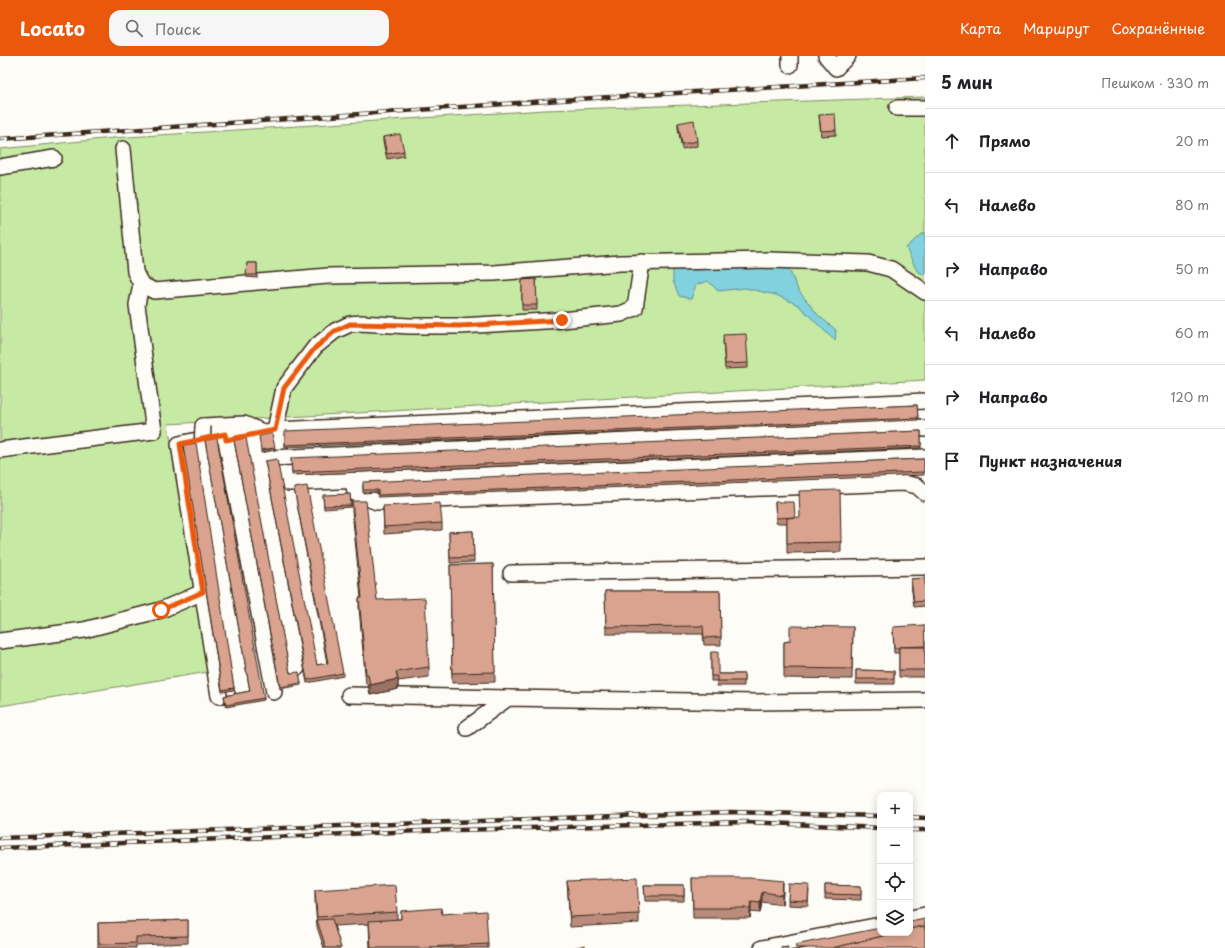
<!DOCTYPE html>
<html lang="ru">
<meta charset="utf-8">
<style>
:root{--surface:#fff;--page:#f6f6f6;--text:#202124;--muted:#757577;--line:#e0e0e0;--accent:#ea580c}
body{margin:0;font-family:"Playpen Sans",sans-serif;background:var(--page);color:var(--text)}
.controls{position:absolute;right:12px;bottom:12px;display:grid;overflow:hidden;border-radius:8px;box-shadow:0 2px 10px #0003}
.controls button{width:36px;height:36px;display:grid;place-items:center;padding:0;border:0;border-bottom:1px solid var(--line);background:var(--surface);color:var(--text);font:20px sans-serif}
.stop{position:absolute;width:12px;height:12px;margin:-9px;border:3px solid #ea580c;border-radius:50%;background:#fff}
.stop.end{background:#ea580c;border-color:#fff;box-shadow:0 1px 4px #0008}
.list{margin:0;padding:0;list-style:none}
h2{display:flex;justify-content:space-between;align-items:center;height:52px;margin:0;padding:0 16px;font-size:17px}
h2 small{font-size:13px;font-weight:400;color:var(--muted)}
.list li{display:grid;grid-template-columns:26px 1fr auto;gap:12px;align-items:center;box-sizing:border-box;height:64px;padding:0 16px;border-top:1px solid var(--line)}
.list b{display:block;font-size:15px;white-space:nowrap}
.list em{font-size:13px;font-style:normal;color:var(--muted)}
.icon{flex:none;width:22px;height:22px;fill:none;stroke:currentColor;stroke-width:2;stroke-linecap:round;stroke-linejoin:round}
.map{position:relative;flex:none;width:925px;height:892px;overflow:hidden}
header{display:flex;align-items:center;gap:24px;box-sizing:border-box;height:56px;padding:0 20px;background:var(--accent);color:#fff}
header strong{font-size:19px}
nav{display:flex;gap:22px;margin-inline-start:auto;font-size:14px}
.search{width:280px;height:36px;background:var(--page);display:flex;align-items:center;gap:10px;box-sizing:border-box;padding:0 14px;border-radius:12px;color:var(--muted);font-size:15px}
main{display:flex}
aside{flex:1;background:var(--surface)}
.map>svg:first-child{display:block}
</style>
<header>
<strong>Locato</strong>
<div class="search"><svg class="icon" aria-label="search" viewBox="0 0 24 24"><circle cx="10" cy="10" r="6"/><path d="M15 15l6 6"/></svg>Поиск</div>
<nav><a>Карта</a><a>Маршрут</a><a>Сохранённые</a></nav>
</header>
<main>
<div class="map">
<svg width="925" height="892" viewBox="0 0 925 892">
<rect width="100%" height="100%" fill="#fdfcf7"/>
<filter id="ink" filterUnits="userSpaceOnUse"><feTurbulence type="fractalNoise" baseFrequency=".025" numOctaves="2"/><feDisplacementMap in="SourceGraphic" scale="8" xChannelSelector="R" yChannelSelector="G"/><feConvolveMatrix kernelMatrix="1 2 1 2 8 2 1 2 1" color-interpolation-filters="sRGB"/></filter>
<g filter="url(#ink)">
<polygon fill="#c6eaa4" stroke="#808a61" points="925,41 925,324 168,368 208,616 0,650 0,93 113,82 545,54"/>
<g fill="#81d1de" stroke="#658e91">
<polygon points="925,177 925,219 917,215 906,192 920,179"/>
<polygon points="786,206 798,234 819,260 836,274 835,285 798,249 776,239 745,232 718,235 708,225 696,229 691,243 679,240 673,225 673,210"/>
</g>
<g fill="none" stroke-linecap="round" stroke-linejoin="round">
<g stroke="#3b2a1e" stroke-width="18">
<g id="minor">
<polyline points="790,0 790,9"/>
<polyline points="826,0 836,12 848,0"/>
<polyline points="897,52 925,52"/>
<polyline points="123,93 135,216 141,228 154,235 328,220 494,217 620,207 769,204 868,207 891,213 925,236"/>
<polyline points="0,111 54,102"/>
<polyline points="642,206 635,252 621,258 562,264 460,270 409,270 361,267 350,268 335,275 315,291 284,332 275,374 289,427 925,401"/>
<polyline points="203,370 244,368 263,376"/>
<polyline points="253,379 297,612"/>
<polyline points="226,384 274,636"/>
<polyline points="202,392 242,632"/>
<polyline points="0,394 154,375 137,249 141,228"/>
<polyline points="293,401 918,371 925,373"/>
<polyline points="353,424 355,437 377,446 903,427 917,430 925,437"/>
<polyline points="511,517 925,511"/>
<polyline points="0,585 84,574 161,554 203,536"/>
<polyline points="349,639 508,642"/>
<polyline points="219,640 179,388 225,378 226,384 275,374 925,345"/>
<polyline points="467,672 508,642 756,646 925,644"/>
<polyline points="910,862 925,859"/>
<polyline points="762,892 880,869"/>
</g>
</g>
<use href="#minor" stroke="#fdfcf7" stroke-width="15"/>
<g stroke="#3b2a1e" stroke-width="4.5">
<g id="rail">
<polyline points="0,83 561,44 925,22"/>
<polyline points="910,761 925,762"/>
<polyline points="910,774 925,774"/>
<polyline points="0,782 730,756 880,760"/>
<polyline points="0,792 420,775 746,766 880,772"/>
</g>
</g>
<use href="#rail" stroke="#fdfcf7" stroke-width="3" stroke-dasharray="9" stroke-linecap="butt"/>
<g stroke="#3b2a1e" stroke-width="18" stroke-linecap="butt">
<g id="minor-bridge">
<polyline points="202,392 203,370"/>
<polyline points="270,402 293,401"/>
</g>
</g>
<use href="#minor-bridge" stroke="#fdfcf7" stroke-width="15"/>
</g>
<g fill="#bb8c7b" stroke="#3b2a1e">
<polygon points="819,59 836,74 836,79 821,80"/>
<polygon points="678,67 697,85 697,90 682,93 678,72"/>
<polygon points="383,81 404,95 404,100 387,103 383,86"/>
<polygon points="247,207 257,207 257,222 246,221"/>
<polygon points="536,223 537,254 522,254 522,224"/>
<polygon points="723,284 748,307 748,312 725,313"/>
<polygon points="917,349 918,364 285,391 285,378"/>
<polygon points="921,375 921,392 292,419 291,404"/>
<polygon points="205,384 264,642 264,644 226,651 224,640 250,635"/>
<polygon points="234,384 290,617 301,627 301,629 280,633"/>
<polygon points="183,389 234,632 234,634 222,636"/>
<polygon points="924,403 924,419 378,441 378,436 363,437 363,428"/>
<polygon points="265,405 317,609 327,607 294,432 343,617 343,620 307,627"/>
<polygon points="350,438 351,451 324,453 323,440"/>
<polygon points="352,445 377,544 429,611 429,621 398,625 398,633 370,639 368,628 366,628 359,552 359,542 361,542 352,455"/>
<polygon points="775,446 795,462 841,486 841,496 787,497 787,467 776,467"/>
<polygon points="383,450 442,467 442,474 384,478"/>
<polygon points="473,475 474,506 450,507 449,476"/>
<polygon points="493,508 495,626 452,627 450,509"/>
<polygon points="925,522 925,550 914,551 911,528 911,523"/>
<polygon points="605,535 720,535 721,589 704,589 703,578 606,578"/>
<polygon points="853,571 852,623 784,622 784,586"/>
<polygon points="893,576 925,585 925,621 899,621 899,597 894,597"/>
<polygon points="711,596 718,618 744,618 744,630 717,630 717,625 711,625"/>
<polygon points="856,614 894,615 894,628 856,628"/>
<polygon points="692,822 783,835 782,849 762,846 760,857 751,856 750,862 693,862"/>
<polygon points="567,825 639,858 639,867 570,871"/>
<polygon points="789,828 809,834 808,850 788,849"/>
<polygon points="644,829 684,829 684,845 645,845"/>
<polygon points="825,829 861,830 861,844 825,843"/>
<polygon points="315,834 397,856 397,863 401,863 401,855 442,858 488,888 488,892 370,892 369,868 334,870 341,892 324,892 317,871 315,844"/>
<polygon points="188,864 188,887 136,889 136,892 98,892 98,867"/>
</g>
<g fill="#987264" stroke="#3b2a1e">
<polygon points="275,392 275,394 261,397 261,394"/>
<polygon points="398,623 398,633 370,639 370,629"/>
<polygon points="783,825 783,835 782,849 782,839"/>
<polygon points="762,836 762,846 760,857 760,847"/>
<polygon points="751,846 751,856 750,862 750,852"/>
</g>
<g fill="#d9a38f" stroke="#3b2a1e">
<polygon points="835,58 836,74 821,75 819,59"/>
<polygon points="694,64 697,85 682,88 678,67"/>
<polygon points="400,78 404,95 387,98 383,81"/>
<polygon points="247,207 257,207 257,219 246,219"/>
<polygon points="536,223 537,249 522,249 522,224"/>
<polygon points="746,278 748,307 725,308 723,279"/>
<polygon points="917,349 918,362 285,389 285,375"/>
<polygon points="921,375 921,390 292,416 291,402"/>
<polygon points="272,377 275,392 261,394 259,380"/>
<polygon points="217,382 264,642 226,649 224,640 250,635 205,384"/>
<polygon points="246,382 290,617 299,616 301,627 280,631 234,384"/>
<polygon points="196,387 234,632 222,634 183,389"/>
<polygon points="277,403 317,609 328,607 294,432 307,430 343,617 307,624 265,405"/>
<polygon points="924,403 924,416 378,439 378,434 363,434 363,426"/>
<polygon points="840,434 841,486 787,487 787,462 800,461 799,435"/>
<polygon points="350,438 351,449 324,450 323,439"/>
<polygon points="352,445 366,445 377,544 425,542 429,611 396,616 398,623 370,629 368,618 366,618 359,542 362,542"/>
<polygon points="775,446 794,446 795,461 776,462"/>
<polygon points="440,447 442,467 384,471 383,450"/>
<polygon points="473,475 474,501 450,502 449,476"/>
<polygon points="493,508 495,616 452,617 450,509"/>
<polygon points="925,522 925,545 914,546 911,523"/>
<polygon points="605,535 720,535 721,581 704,582 703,570 606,571"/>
<polygon points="924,569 925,590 899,591 899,592 894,592 893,571"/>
<polygon points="790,570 853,571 852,613 784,612 784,586 790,585"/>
<rect x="899" y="591" width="26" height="23"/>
<polygon points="711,596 718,596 718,618 744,618 744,625 717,625 717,620 711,620"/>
<polygon points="856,614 894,615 894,623 856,623"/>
<polygon points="637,822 639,858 570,861 567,825"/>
<polygon points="692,822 750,822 783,825 782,839 762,836 760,847 751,846 750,852 693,852"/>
<polygon points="789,828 809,829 808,845 788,844"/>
<polygon points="395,829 397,856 317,861 315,834"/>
<polygon points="644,829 684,829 684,840 645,840"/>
<polygon points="825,829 861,830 861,839 825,838"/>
<polygon points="441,852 442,858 486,855 488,888 430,891 430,892 371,892 369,865 401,863 401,855"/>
<polygon points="332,863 341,892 326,892 317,864"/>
<polygon points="925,863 925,874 924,870 910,873 910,866"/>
<polygon points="188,864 188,880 136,881 136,887 99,888 98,867"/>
<polygon points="924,870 925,874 925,892 832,892 895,877 910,877 910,873"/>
<polygon points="880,872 880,877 895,877 832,892 796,892 795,889"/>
<polygon points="585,889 586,892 573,892"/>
<polygon points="788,891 788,892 780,892"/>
</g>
</g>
<g fill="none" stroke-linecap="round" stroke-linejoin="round" filter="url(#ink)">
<polyline stroke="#ea580c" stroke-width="5" points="161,554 203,536 180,388 225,378 226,384 275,374 284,332 315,292 335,275 350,268 460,270 562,264"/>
</g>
</svg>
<div class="controls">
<button>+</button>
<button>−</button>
<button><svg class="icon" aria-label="locate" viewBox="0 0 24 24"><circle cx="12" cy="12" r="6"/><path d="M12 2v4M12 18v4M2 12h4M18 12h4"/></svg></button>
<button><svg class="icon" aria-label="layers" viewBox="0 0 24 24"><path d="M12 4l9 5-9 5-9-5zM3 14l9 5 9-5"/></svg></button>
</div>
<div class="stop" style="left:161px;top:554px"></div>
<div class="stop end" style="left:562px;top:264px"></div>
</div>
<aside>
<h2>5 мин<small>Пешком · 330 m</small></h2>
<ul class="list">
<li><svg class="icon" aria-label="ahead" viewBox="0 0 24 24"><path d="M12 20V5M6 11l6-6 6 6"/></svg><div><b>Прямо</b></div><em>20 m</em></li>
<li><svg class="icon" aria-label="left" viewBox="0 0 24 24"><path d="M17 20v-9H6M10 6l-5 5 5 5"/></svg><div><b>Налево</b></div><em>80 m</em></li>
<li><svg class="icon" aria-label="right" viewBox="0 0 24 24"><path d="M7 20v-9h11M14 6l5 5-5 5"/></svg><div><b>Направо</b></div><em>50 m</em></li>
<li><svg class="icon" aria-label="left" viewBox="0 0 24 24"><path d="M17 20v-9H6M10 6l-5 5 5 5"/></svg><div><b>Налево</b></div><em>60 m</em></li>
<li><svg class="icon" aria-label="right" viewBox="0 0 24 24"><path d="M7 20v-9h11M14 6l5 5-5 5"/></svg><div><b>Направо</b></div><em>120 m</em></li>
<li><svg class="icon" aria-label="arrive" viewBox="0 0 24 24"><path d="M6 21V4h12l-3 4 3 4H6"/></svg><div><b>Пункт назначения</b></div></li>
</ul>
</aside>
</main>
